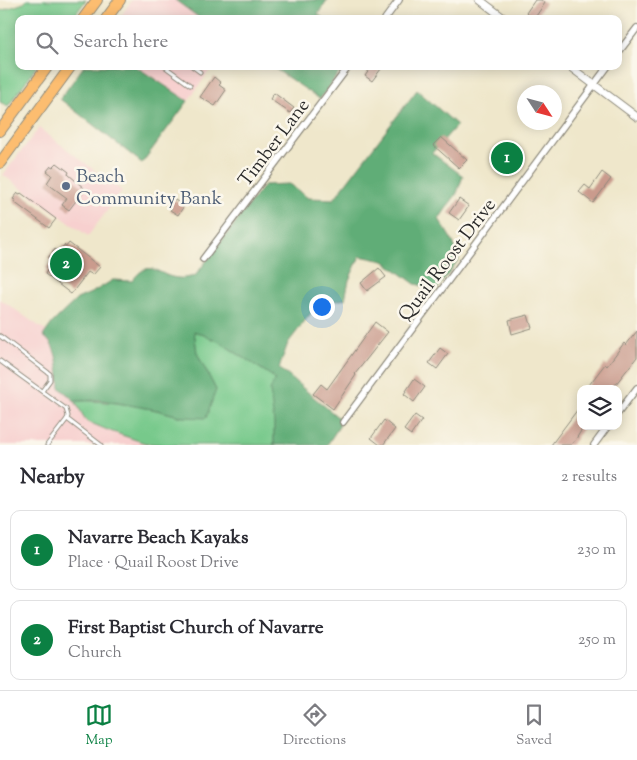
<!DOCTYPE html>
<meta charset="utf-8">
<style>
:root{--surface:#fff;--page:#f2f2f3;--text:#2b2b33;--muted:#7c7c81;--line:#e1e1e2;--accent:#0b8043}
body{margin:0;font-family:"Sorts Mill Goudy",serif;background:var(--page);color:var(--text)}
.controls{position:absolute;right:15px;bottom:15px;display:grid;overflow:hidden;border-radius:10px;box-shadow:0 2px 12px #0003}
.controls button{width:45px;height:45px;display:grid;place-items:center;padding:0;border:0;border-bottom:1px solid var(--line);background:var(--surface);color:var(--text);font:25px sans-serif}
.compass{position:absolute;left:517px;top:85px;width:45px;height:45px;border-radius:50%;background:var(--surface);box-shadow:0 2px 12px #0003;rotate:126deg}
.you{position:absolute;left:321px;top:306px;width:18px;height:18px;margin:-12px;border:4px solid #fff;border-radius:50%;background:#1a73e8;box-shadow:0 0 0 8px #1a73e833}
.badge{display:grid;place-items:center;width:32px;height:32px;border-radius:50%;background:var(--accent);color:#fff;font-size:16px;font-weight:700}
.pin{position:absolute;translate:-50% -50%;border:2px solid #fff;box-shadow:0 1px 5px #0006}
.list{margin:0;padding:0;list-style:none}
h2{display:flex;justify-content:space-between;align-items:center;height:65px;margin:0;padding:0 20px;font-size:21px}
h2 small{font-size:16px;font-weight:400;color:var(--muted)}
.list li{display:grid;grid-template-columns:32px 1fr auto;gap:15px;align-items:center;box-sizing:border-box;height:80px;margin:0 10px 10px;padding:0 10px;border:1px solid var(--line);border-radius:10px}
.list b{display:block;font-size:19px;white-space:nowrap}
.list p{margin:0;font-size:16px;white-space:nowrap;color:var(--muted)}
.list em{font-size:16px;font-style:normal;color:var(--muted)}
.icon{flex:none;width:28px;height:28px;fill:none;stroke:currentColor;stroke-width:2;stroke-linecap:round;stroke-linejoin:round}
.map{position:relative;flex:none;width:637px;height:445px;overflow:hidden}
.search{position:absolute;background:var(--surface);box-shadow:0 2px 12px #0003;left:15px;right:15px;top:15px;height:55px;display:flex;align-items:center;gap:12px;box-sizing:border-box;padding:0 18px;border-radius:10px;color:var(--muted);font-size:19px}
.sheet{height:245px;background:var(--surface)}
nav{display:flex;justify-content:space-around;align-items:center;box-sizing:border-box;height:70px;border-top:1px solid var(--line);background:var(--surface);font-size:14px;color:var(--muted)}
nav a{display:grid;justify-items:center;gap:2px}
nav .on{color:var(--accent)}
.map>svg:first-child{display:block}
</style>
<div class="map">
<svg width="637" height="445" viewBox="0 0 637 445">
<rect width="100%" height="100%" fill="#fbf7ec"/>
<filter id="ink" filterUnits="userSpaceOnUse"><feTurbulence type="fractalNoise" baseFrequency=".02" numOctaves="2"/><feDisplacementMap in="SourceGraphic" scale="10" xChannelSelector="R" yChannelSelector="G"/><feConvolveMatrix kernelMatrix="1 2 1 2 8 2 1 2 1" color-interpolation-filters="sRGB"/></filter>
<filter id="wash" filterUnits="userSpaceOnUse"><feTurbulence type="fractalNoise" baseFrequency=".0096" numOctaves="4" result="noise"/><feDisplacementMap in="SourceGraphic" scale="20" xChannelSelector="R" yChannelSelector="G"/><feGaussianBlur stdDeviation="1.12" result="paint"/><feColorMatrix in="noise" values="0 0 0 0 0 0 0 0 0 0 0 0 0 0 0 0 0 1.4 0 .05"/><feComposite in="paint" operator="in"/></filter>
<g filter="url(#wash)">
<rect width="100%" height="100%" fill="#efe7cb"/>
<g fill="#f7d0cf">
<polygon points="132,0 175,0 201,19 119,19"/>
<polygon points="135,66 213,66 188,101"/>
<polygon points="39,128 122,191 88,236 3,175"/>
<polygon points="0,299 46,331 44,336 51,342 57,363 60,388 74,399 80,411 102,428 145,443 165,445 0,445"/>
</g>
<g fill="#77c98b" stroke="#517a5b">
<polygon points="27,0 86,0 72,19 19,19 19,66 37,66 8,106 0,102 0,11 24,3"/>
<path d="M194,331L218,341L275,378L274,445H165L145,443L110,431L86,421L75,401C112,400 148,407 183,417L216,390L197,353Z"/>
</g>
<g fill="#61ad77" stroke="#466c51">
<polygon points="175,0 327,0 318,14 324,19 201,19"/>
<polygon points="84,66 135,66 188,101 142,163 60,99"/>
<polygon points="271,66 344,66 320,99"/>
<path d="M417,90L457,125L432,153L463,176L457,193L439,219L453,242L459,259L437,289L415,284L384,261L360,256L349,280L345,299L317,305L288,343L279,368L340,419L338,423L340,425L327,445H274V423L270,391L275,378L218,341L194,331L197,353L216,390L206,418L183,417L157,410L101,400L75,401L60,388C58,371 59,346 43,336L53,322L77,299L93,292L113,280L132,281C151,256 156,276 178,278C183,279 190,277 195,276L264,185L289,184L308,198L334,199Z"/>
</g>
<g id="blocks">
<g fill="#ca9b8d">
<polygon points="535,0 541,0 545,3 534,19 526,13"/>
<polygon points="372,66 376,66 381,69 372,81 365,76"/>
<polygon points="214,77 221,83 219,85 226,90 215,106 200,97"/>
<polygon points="274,93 294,108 290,113 270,99"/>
<polygon points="441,137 467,160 459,168 433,145"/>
<polygon points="507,148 516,155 506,168 497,162"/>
<polygon points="57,163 69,172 68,174 85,189 69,210 62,205 67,198 47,183 52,175 47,171 51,166 53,167"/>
<polygon points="602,172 611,179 593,203 579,192 585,185 590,189"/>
<polygon points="18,193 20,194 21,193 56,219 49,228 14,202 15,200 13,199"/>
<polygon points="172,198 184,206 178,215 170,210 172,208 168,205"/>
<polygon points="459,199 469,206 459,220 449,213"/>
<polygon points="69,243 100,267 93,275 88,272 71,294 45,274 48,269 46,268 52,261 48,258 55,249 59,252 64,245 66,247"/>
<polygon points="379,268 386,277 367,291 361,283"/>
<polygon points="528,315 532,328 512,334 509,320"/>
<polygon points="375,322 388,332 355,374 356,375 333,409 313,394 321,384 327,389"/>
<polygon points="637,331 637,357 612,389 586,389 605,364 607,366 624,343 626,345"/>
<polygon points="440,348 448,354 437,369 429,363"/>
<polygon points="414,379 425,387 414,402 404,394"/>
<polygon points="581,405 581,426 584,426 576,439 571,445 551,445"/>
<polygon points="415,415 422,420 411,435 404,430"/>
<polygon points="384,420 395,429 383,445 380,445 371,438"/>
</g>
</g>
</g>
<g filter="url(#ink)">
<use href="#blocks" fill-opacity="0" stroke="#8d897b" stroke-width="1"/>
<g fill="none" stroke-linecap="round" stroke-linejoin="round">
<g stroke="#8d897b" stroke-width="5">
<g id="service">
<polyline points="164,66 190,85"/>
<polyline points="192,66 200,72"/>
<polyline points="0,336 50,374 50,380 42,391"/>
<polyline points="0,361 66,409 68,416 67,419 101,445"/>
<polyline points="47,445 67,419"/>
</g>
</g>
<g stroke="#8d897b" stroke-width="8">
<g id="minor">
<polyline points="385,19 399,0"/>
<polyline points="618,53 637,28"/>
<polyline points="203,259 349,66"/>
<polyline points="618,413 637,388"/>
<polyline points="343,422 608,66"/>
<polyline points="594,445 608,426"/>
</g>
</g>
<g stroke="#8d897b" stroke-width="9">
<g id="tertiary">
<polyline points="480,0 505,19"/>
<polyline points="569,66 637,117"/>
</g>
</g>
<g stroke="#8d897b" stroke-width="12">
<g id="trunk">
<polyline points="83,19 97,0"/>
<polyline points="106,19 120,0"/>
<polyline points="0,131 48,66"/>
<polyline points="0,163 71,66"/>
</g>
</g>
<use href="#service" stroke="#fff" stroke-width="3"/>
<use href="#minor" stroke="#fff" stroke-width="5.5"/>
<use href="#tertiary" stroke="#fff" stroke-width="7"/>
<use href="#trunk" stroke="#fcbd6f" stroke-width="10"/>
</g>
</g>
<circle fill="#5c6f8a" stroke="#fbf7ec" stroke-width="2" cx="66" cy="186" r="5"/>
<g text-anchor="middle" stroke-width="5" stroke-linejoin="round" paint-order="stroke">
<g font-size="19" fill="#2b2b2b" stroke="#fbf7ec">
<text transform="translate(273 142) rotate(-53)" y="7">Timber Lane</text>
<text transform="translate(446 259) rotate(-53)" y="7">Quail Roost Drive</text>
</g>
<g font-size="19" fill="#4e5e75" stroke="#fbf7ec" text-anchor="start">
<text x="76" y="182">Beach<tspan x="76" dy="22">Community Bank</tspan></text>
</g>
</g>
</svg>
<div class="controls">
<button><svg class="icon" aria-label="layers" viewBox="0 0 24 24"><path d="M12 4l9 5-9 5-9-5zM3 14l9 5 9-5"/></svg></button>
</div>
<svg class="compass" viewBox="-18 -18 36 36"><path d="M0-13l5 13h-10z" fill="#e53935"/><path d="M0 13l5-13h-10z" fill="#7c7c81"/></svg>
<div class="you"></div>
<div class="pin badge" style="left:507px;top:158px">1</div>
<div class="pin badge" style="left:66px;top:264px">2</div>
<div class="search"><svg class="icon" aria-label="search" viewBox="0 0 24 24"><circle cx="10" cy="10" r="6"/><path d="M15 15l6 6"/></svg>Search here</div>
</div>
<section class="sheet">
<h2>Nearby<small>2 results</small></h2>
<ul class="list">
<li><span class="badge">1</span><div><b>Navarre Beach Kayaks</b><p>Place · Quail Roost Drive</p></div><em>230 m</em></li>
<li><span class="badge">2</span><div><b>First Baptist Church of Navarre</b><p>Church</p></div><em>250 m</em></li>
</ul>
</section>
<nav>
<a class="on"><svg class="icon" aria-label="map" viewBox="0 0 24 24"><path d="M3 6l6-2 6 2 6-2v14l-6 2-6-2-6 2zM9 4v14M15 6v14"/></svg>Map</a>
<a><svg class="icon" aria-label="directions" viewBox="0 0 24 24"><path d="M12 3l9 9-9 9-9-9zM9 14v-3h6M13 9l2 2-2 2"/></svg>Directions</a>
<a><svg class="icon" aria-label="saved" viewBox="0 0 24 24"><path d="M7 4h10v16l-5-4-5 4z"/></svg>Saved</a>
</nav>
